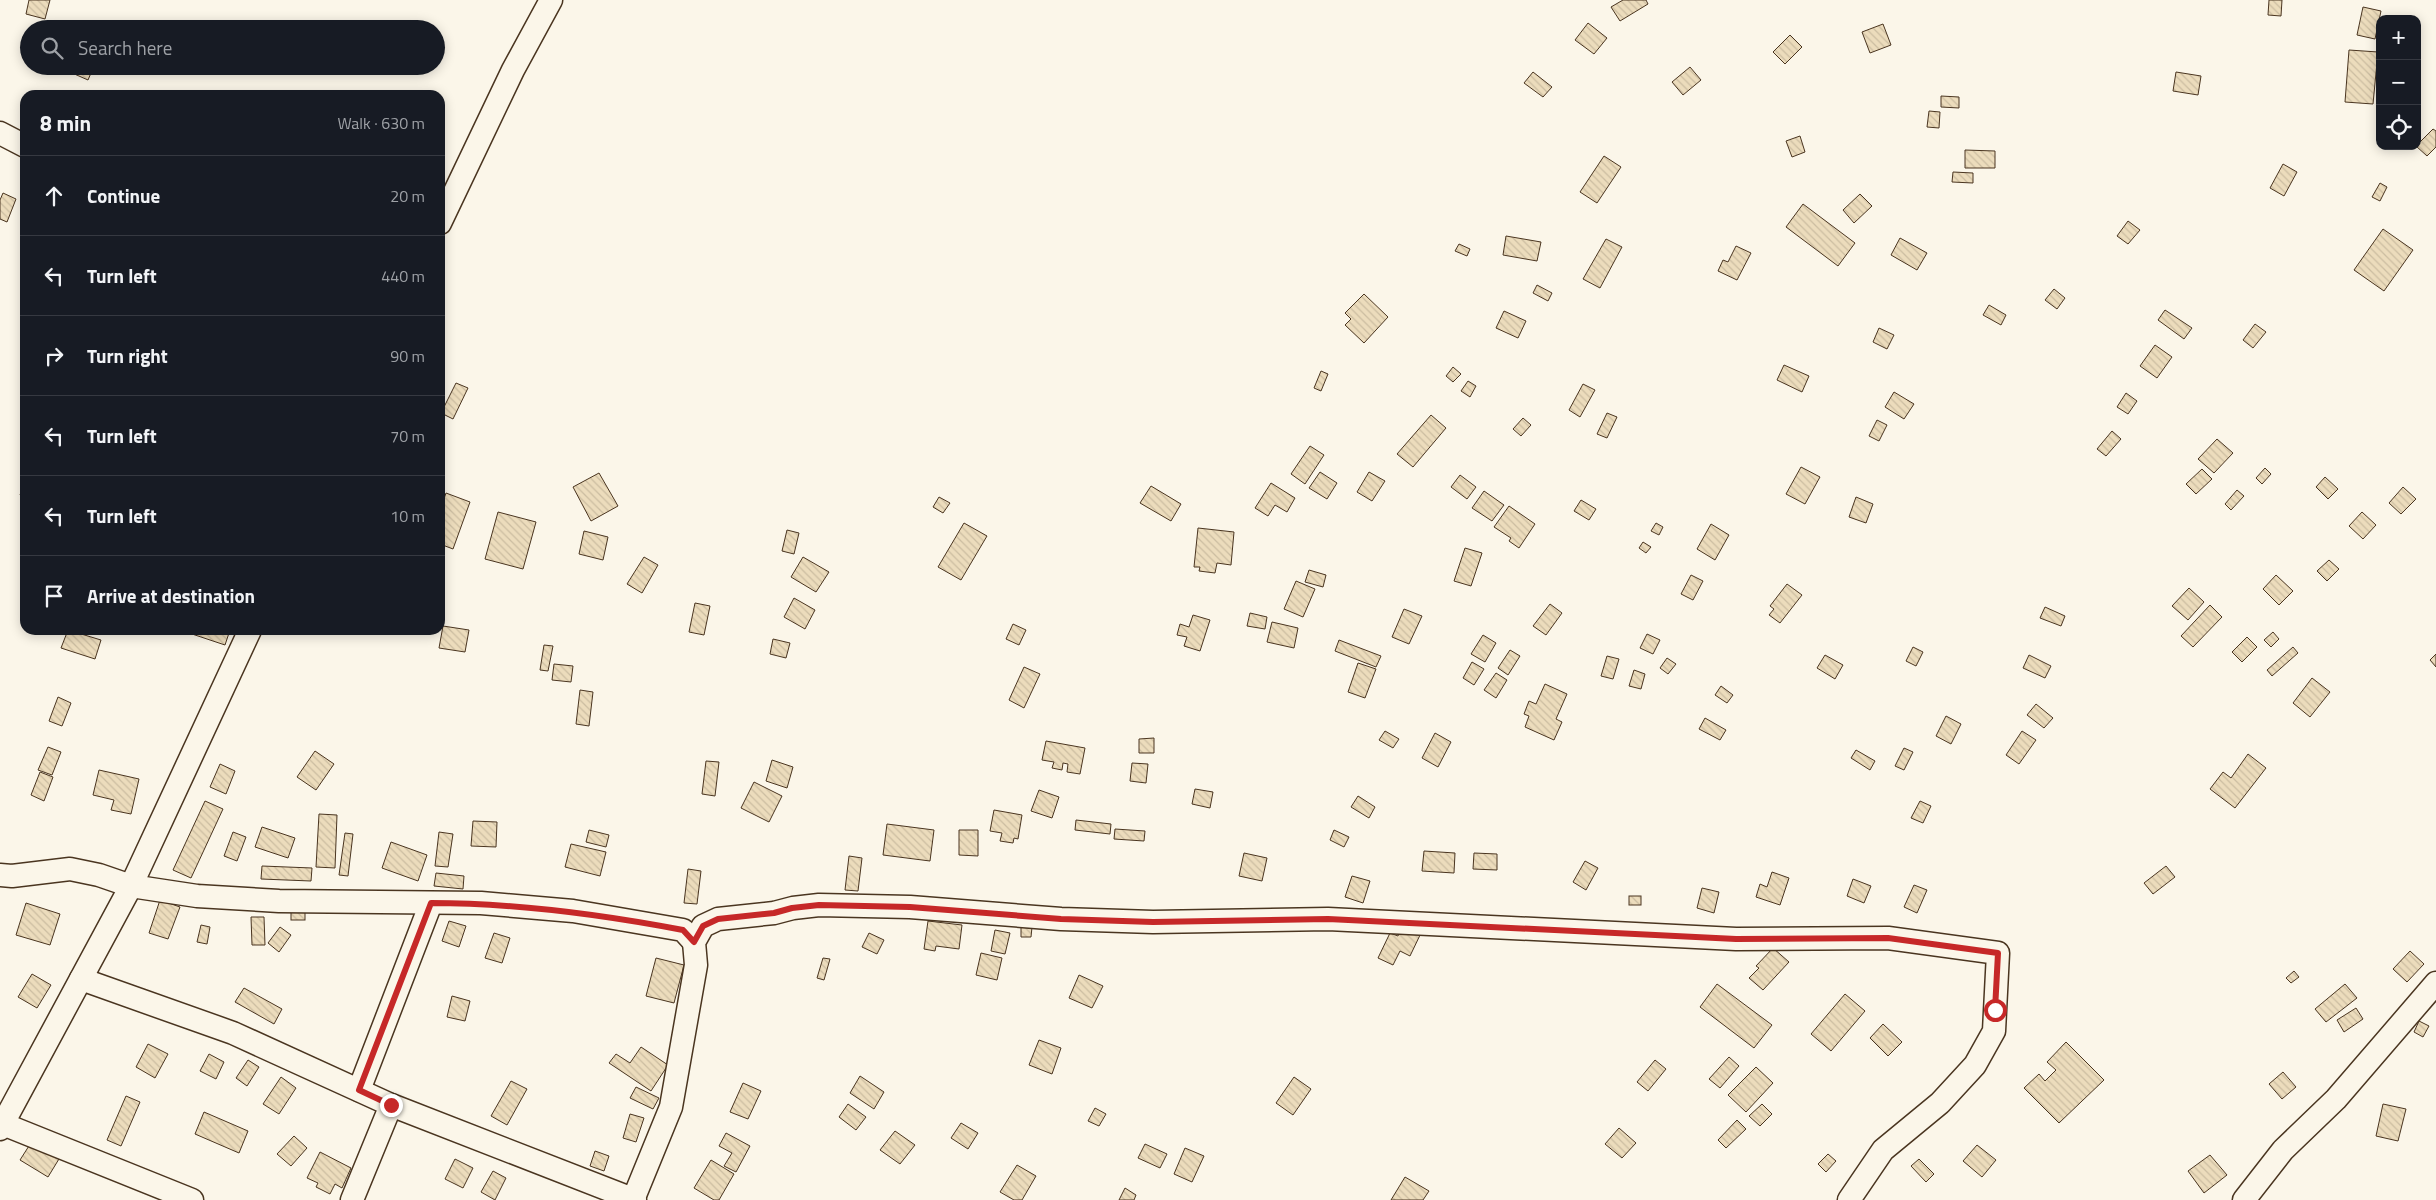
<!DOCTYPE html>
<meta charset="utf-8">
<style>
:root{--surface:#171b24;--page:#20242c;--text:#f1f3f6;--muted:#9ea1a6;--line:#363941}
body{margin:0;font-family:"Titillium Web",sans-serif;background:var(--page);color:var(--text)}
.controls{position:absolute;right:15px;top:15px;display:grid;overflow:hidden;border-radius:10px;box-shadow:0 2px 12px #0003}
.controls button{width:45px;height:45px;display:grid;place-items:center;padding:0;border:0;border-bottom:1px solid var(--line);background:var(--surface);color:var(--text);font:25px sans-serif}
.stop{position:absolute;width:15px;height:15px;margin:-11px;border:4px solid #c62828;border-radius:50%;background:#fff}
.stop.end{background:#c62828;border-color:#fff;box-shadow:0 1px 5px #0008}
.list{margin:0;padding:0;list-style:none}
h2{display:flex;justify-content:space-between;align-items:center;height:65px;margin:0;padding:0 20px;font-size:21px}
h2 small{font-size:16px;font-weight:400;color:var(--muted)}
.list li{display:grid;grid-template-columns:32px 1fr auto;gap:15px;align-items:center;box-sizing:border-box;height:80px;padding:0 20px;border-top:1px solid var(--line)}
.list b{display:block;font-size:19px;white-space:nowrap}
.list em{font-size:16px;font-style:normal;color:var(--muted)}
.icon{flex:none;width:28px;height:28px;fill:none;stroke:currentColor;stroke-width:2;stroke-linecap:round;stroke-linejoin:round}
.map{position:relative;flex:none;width:2436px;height:1200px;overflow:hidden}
.search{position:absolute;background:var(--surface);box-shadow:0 2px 12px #0003;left:20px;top:20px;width:425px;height:55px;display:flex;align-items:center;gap:12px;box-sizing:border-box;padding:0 18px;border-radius:28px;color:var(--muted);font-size:19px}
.panel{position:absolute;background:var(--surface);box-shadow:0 2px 12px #0003;left:20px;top:90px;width:425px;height:545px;border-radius:15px}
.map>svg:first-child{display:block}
</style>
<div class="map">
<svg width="2436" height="1200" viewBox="0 0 2436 1200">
<defs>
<pattern id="building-back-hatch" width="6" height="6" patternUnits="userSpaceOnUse" patternTransform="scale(1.25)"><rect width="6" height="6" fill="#ecdcbc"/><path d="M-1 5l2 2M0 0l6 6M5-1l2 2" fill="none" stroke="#ccbda1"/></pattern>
</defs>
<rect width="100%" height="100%" fill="#fbf6e9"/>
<g fill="url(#building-back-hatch)" stroke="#4a3520">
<polygon points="29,0 50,0 45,19 26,14"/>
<polygon points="1623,0 1646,0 1648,4 1620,21 1611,7"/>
<polygon points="2269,0 2282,0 2281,16 2268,15"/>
<polygon points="2363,7 2381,11 2375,39 2357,35"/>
<polygon points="1588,23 1607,38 1594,54 1575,40"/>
<polygon points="1883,24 1891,45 1870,53 1862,32"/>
<polygon points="1790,35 1802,47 1785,64 1773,52"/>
<polygon points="2349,50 2378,52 2373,104 2345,102"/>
<polygon points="64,66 94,66 88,80 63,69"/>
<polygon points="1690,67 1701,80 1683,95 1672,82"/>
<polygon points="1533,72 1552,87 1543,97 1524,83"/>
<polygon points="2176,72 2201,76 2198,95 2173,91"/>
<polygon points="1941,96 1959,97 1959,108 1941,107"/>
<polygon points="1929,111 1940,112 1939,128 1927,127"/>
<polygon points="2433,129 2436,131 2436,147 2427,156 2416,146"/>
<polygon points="1800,136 1805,152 1792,157 1786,141"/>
<polygon points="1965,150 1995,151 1995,168 1965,168"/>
<polygon points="1604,156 1621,167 1597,203 1580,192"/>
<polygon points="2283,164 2297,172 2284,196 2270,188"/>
<polygon points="1953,172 1973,173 1973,183 1952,182"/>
<polygon points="2380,183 2387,187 2380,201 2372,197"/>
<polygon points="3,193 16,199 7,222 0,219 0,200"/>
<polygon points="1860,194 1872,206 1854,223 1843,210"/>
<polygon points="1803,204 1855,243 1838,266 1786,227"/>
<polygon points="2128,221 2140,230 2128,244 2117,236"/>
<polygon points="2383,229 2413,250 2384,291 2354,270"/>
<polygon points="1506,236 1541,242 1537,261 1503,255"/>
<polygon points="1900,238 1927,253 1917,270 1891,255"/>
<polygon points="1606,239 1622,247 1600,288 1583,279"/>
<polygon points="1459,244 1470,249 1467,256 1455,251"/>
<polygon points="1736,246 1751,253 1737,280 1718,271 1723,260 1728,262"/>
<polygon points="1537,285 1552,293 1548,301 1533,293"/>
<polygon points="2054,289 2065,298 2057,309 2045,300"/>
<polygon points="1364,294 1388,317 1364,343 1345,325 1351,319 1345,313"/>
<polygon points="1989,305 2006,315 2001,325 1983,315"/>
<polygon points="2165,310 2192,328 2184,339 2158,320"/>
<polygon points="1504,311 1526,321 1518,338 1496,328"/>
<polygon points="2255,324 2266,332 2253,348 2243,340"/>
<polygon points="1879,328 1894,335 1887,349 1873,342"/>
<polygon points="2155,345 2172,357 2157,378 2140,366"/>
<polygon points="1784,365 1809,376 1802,392 1777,380"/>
<polygon points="1453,367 1461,374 1453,382 1446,376"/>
<polygon points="1321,371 1328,374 1321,391 1314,388"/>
<polygon points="1468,381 1476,386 1470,397 1461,391"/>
<polygon points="456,383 468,388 453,419 441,413"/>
<polygon points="1583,384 1595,390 1580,417 1569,410"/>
<polygon points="1894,392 1914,404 1904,419 1885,407"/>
<polygon points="2126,393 2137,401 2128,414 2117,407"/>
<polygon points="1607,413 1617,417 1607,438 1597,434"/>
<polygon points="1431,415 1446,428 1413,467 1397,454"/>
<polygon points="1523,418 1531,425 1521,436 1513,429"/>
<polygon points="1877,420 1887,425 1879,441 1869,436"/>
<polygon points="2112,431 2121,439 2106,456 2097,449"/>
<polygon points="2217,439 2233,453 2214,473 2198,459"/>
<polygon points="1310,446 1324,455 1305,484 1291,474"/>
<polygon points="1801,467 1820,477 1805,504 1786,494"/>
<polygon points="2265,468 2271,474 2262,484 2256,478"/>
<polygon points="2202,469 2212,479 2196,494 2186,484"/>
<polygon points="1320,472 1337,483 1327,499 1309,488"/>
<polygon points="1369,472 1385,481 1372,501 1357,492"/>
<polygon points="599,473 618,506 591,521 573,487"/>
<polygon points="1460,475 1476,487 1467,499 1451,487"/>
<polygon points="2325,477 2338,489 2328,499 2316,487"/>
<polygon points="25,482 25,497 20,495"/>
<polygon points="1271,483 1295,498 1287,512 1275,505 1268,516 1255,508"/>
<polygon points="1151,486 1181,504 1171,521 1140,503"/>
<polygon points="2403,487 2416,499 2401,514 2389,503"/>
<polygon points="2237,490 2244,496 2231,510 2225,504"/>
<polygon points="1484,491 1504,505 1492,521 1472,508"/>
<polygon points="446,493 470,502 453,549 440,544 440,510"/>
<polygon points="939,497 950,503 943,513 933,507"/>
<polygon points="1856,497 1873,504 1866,523 1849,517"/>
<polygon points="1581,500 1596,509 1589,520 1574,511"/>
<polygon points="1509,506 1535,524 1519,548 1509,541 1511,538 1494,527"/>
<polygon points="498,512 536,522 523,569 485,559"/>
<polygon points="2362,512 2376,525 2363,539 2349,526"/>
<polygon points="964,523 987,536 961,580 938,567"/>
<polygon points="1656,523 1663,527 1659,535 1651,531"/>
<polygon points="1711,524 1729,535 1715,560 1697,549"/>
<polygon points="1198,528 1234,532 1231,565 1217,563 1215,573 1199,571 1200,567 1194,567"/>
<polygon points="787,530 799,533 794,554 782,551"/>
<polygon points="584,531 608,537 603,560 579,554"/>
<polygon points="1643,542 1651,547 1646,553 1639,548"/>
<polygon points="1465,548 1482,553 1471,586 1454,581"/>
<polygon points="644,557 658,565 642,593 627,584"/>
<polygon points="803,557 829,572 816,592 791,577"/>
<polygon points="2329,560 2339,569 2327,581 2317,571"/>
<polygon points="1309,570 1326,575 1323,587 1305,582"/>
<polygon points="1691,575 1703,581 1693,600 1681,594"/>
<polygon points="2276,575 2293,591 2279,605 2263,589"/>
<polygon points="1296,581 1315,589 1303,617 1284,609"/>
<polygon points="1787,584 1802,595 1780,623 1769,615 1774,609 1770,606"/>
<polygon points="2189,588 2204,602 2188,620 2172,606"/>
<polygon points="794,598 815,610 805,629 784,617"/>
<polygon points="695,603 710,606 704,635 689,632"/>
<polygon points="1550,604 1562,613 1546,635 1533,626"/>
<polygon points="2210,605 2222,617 2193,647 2181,636"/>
<polygon points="2045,607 2065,616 2061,626 2040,618"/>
<polygon points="1404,609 1422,616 1409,644 1392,637"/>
<polygon points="1250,613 1267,617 1265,629 1247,626"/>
<polygon points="1193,615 1210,620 1200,651 1184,646 1187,637 1177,635 1180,624 1189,627"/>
<polygon points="1272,622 1298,628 1294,648 1267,642"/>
<polygon points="1013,624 1026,630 1019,645 1006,639"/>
<polygon points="443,626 469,630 465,652 439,648"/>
<polygon points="68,630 101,640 95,659 61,648"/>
<polygon points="193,630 230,630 225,645 192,634"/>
<polygon points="2273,632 2279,639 2271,647 2264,640"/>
<polygon points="1647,634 1660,640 1653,654 1640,648"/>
<polygon points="1483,635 1496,643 1485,662 1471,654"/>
<polygon points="2247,637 2257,647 2242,662 2232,652"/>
<polygon points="773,639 790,643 786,658 770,654"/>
<polygon points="1339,640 1381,656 1376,667 1335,651"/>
<polygon points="544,645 553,646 548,671 540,670"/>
<polygon points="1913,647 1923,652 1916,666 1906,661"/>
<polygon points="2293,647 2298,653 2272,676 2267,670"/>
<polygon points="1510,650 1520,656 1508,675 1498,668"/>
<polygon points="2436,654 2436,667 2430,660"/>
<polygon points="1825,655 1843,665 1835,679 1817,668"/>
<polygon points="2029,655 2051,666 2045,678 2023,668"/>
<polygon points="1607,656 1619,659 1613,679 1601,676"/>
<polygon points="1667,658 1676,664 1668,674 1660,668"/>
<polygon points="1472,662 1484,669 1474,685 1463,678"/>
<polygon points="1358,663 1376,669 1365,698 1348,692"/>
<polygon points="554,664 573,666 571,682 552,680"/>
<polygon points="1024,667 1040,674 1024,708 1009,700"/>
<polygon points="1634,670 1645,674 1641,689 1629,686"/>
<polygon points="1496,673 1507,680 1496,698 1484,690"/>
<polygon points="2312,678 2330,692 2310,717 2293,703"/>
<polygon points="1545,684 1567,694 1556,719 1562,722 1554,740 1525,727 1529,716 1524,714 1529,701 1536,704"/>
<polygon points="1721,686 1733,695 1727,703 1715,695"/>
<polygon points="580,690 593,692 589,726 576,724"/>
<polygon points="58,697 71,703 62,726 49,721"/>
<polygon points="2036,704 2053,718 2044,728 2027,715"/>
<polygon points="1946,716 1961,724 1951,744 1936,736"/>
<polygon points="1705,718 1726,730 1720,740 1699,729"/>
<polygon points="1385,731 1399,739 1393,748 1379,740"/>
<polygon points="2022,731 2036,740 2019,764 2006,755"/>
<polygon points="1435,733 1451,742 1438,767 1422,758"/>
<polygon points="1154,738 1154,753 1139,753 1139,739"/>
<polygon points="1046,741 1085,748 1080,774 1067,772 1068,764 1063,763 1062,770 1052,768 1054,762 1042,760"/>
<polygon points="48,747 61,752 52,775 38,770"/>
<polygon points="1904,748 1913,752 1904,770 1895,766"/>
<polygon points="1856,750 1875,761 1870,770 1851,758"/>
<polygon points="315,751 334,764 316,790 297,777"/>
<polygon points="2248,754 2266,768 2235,808 2210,789 2223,772 2231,778"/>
<polygon points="772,760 793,767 787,788 766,781"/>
<polygon points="706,761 719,762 715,796 702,794"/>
<polygon points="1132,763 1148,764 1146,783 1130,781"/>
<polygon points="220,764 235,771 226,794 210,787"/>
<polygon points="99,770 139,779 131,814 111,810 114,800 93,795"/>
<polygon points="40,772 53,777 44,801 31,795"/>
<polygon points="754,782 782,796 769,822 741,808"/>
<polygon points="1195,789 1213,792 1210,808 1192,804"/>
<polygon points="1039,790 1059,797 1052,818 1031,811"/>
<polygon points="1358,796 1375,807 1369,818 1351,807"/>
<polygon points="205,801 223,809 191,878 173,870"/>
<polygon points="1920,801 1931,806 1923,823 1911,818"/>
<polygon points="994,810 1022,815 1018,839 1014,838 1013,843 1000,841 1002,833 990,831"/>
<polygon points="319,814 337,815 335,868 316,867"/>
<polygon points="1076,820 1111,824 1110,834 1075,830"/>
<polygon points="473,821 497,822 496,847 471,846"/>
<polygon points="887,824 934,830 930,861 883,855"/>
<polygon points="262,827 295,838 288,858 255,847"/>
<polygon points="1115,829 1145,831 1144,841 1114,839"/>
<polygon points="589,830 609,835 606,847 586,842"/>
<polygon points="959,830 978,830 978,856 959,855"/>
<polygon points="1334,830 1349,837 1344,847 1330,840"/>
<polygon points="233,832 246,837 237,861 224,856"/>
<polygon points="439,832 453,834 448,867 435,866"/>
<polygon points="345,833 353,834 348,876 339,875"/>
<polygon points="391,842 427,855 418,881 382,868"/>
<polygon points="571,844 606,852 600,876 565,867"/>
<polygon points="1424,851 1455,853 1454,873 1422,871"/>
<polygon points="1244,853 1267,858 1262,881 1239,876"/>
<polygon points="1474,853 1497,854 1497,870 1473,869"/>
<polygon points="849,856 862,858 858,891 845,890"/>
<polygon points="1585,861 1598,868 1586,890 1573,882"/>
<polygon points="262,866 312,868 311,881 261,879"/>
<polygon points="2166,866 2175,877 2153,894 2144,883"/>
<polygon points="688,869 701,871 697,904 684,903"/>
<polygon points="1772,872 1789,878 1780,905 1756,897 1760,884 1767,887"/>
<polygon points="436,873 464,876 463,889 434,886"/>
<polygon points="1352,876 1370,881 1363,903 1345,897"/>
<polygon points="1853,879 1871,886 1864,903 1847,896"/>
<polygon points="1914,885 1927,890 1917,913 1904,907"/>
<polygon points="1702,888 1719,892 1714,913 1697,908"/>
<rect x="1629" y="896" width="12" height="9"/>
<polygon points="160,900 180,907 168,939 149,933"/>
<polygon points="26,903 60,914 50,945 16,935"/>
<rect x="291" y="906" width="14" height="14"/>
<polygon points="251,917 264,917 265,945 252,945"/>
<polygon points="449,921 466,926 459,947 442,941"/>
<polygon points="928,921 962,925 959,949 936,946 935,951 924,949"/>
<polygon points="1403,924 1421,933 1410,956 1400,951 1393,965 1378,958 1390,933 1398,936"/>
<polygon points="201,925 210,927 207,944 197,942"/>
<polygon points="1021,926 1032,927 1031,937 1021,937"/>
<polygon points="280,927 291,935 279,952 268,943"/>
<polygon points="995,930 1010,933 1005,954 991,951"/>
<polygon points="494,933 510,938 502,963 485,958"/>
<polygon points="869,933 884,940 877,954 862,947"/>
<polygon points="1773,948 1789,962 1763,990 1749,978 1759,968 1756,966"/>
<polygon points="2410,951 2424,964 2407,982 2393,969"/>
<polygon points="981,953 1002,958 997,980 976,975"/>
<polygon points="656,958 684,965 674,1003 646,996"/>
<polygon points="823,958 830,959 824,980 817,978"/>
<polygon points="2294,971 2299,977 2291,983 2286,978"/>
<polygon points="32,974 51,985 37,1008 18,997"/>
<polygon points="1079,975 1103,986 1092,1008 1069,998"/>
<polygon points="1717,984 1772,1025 1754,1048 1700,1007"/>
<polygon points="2345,984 2357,998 2326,1022 2315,1009"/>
<polygon points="244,988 282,1009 274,1024 235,1002"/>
<polygon points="1845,994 1865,1011 1831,1051 1811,1034"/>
<polygon points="452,996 470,1001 465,1021 447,1017"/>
<polygon points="2356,1008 2363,1019 2344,1032 2337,1020"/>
<polygon points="2419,1021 2429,1026 2423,1037 2414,1032"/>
<polygon points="1883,1024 1902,1042 1888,1056 1870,1038"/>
<polygon points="1039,1040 1061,1048 1052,1074 1029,1065"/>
<polygon points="2066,1042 2104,1080 2059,1123 2024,1088 2039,1074 2045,1081 2056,1070 2047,1062"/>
<polygon points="148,1044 168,1054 155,1078 136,1067"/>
<polygon points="641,1047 668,1065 651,1091 609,1063 616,1054 630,1063"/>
<polygon points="209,1054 224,1062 216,1079 200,1071"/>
<polygon points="1729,1057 1739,1066 1720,1088 1709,1079"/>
<polygon points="248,1060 259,1067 247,1086 236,1078"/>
<polygon points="1655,1060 1666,1069 1648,1091 1637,1082"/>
<polygon points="1756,1067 1773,1083 1746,1112 1728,1095"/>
<polygon points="2283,1072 2296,1087 2282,1099 2269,1084"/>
<polygon points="860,1076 884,1092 874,1109 850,1093"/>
<polygon points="281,1077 296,1088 279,1114 263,1104"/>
<polygon points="1294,1077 1311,1089 1293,1115 1276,1103"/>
<polygon points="511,1081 527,1089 507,1125 491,1116"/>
<polygon points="743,1083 761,1091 748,1119 730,1112"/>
<polygon points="636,1087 659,1098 653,1109 630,1098"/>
<polygon points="126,1096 140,1102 121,1146 107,1140"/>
<polygon points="848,1104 866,1117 856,1130 839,1117"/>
<polygon points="1762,1104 1772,1114 1760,1126 1749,1116"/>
<polygon points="2383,1104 2406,1109 2398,1141 2376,1136"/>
<polygon points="1095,1108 1106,1114 1099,1126 1088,1121"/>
<polygon points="204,1112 248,1131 239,1153 195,1134"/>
<polygon points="630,1114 644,1118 636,1142 623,1138"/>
<polygon points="1737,1120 1746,1129 1726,1148 1718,1140"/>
<polygon points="961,1123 978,1133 968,1149 951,1138"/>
<polygon points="1619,1128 1636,1143 1622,1158 1605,1144"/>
<polygon points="895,1131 915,1145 900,1164 880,1150"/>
<polygon points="726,1133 750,1146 736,1172 724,1166 732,1153 719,1146"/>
<polygon points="294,1136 307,1148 291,1166 277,1154"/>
<polygon points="34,1138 62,1154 48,1177 20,1160"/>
<polygon points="1145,1144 1167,1154 1160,1168 1138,1158"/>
<polygon points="1977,1145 1996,1160 1982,1177 1963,1161"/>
<polygon points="1185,1148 1204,1156 1192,1182 1174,1174"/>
<polygon points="595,1151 609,1156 604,1171 590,1166"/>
<polygon points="320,1152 351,1168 342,1188 335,1184 330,1194 316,1187 318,1183 307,1178"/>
<polygon points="1828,1154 1836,1161 1826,1172 1818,1164"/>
<polygon points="2210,1155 2227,1175 2204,1193 2188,1171"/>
<polygon points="455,1159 473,1168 463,1188 445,1179"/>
<polygon points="1919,1159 1934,1174 1926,1182 1911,1166"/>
<polygon points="711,1160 734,1174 719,1200 714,1200 694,1188"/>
<polygon points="1017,1165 1036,1176 1022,1200 1014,1200 1000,1192"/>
<polygon points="493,1171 506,1178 495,1200 481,1192"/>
<polygon points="1405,1177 1429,1191 1423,1200 1391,1200"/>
<polygon points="1125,1188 1136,1195 1134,1200 1119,1200"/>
</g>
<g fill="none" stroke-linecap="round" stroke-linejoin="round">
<g stroke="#4a3520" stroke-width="25">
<g id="minor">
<polyline points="0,133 25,146"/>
<polyline points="440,223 513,70 551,0"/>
<polyline points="0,875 12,876 70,869 99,875 131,886 197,896 279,901 481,903 573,911 683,930 694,942"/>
<polyline points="81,979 233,1033 391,1105 635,1200"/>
<polyline points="359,1090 431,903"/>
<polyline points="3,1124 192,1200"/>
<polyline points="0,1129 131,886 250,630"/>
<polyline points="352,1200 391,1105"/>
<polyline points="633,1200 671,1107 696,965 694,942 703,926 718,919 774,913 793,908 819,905 910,907 1061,919 1153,922 1328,919 1736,939 1888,938 1998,953 1994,1031 1975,1065 1940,1103 1883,1150 1849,1200"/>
<polyline points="2244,1200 2283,1150 2336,1099 2436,983"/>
</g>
</g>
<use href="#minor" stroke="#fbf6e9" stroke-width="22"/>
</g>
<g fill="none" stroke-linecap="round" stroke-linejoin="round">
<path stroke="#c62828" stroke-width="6" d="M391,1105L359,1090L431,903C517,903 599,914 683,930L694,942L703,926L718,919L774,913L792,908L819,905L910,907L1061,919L1153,922L1328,919L1736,939L1888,938L1998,953L1995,1010"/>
</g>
</svg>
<div class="controls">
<button>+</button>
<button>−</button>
<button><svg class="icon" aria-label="locate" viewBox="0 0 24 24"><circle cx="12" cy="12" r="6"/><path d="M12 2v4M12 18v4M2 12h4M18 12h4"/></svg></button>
</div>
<div class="stop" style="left:1995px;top:1010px"></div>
<div class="stop end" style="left:391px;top:1105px"></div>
<div class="search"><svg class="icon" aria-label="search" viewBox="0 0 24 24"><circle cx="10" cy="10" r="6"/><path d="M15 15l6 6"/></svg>Search here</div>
<section class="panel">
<h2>8 min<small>Walk · 630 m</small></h2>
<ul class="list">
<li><svg class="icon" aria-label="ahead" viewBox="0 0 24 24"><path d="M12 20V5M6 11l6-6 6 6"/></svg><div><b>Continue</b></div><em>20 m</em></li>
<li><svg class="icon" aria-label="left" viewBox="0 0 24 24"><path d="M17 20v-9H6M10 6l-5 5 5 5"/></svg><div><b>Turn left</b></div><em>440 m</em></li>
<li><svg class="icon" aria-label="right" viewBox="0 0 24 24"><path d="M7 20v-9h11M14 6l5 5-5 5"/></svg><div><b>Turn right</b></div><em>90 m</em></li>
<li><svg class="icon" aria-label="left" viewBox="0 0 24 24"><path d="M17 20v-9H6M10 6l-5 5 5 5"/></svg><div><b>Turn left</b></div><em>70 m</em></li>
<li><svg class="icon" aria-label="left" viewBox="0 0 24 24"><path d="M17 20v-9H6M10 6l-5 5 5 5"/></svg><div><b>Turn left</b></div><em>10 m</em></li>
<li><svg class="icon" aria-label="arrive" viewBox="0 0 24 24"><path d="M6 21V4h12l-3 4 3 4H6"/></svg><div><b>Arrive at destination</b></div></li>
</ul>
</section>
</div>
